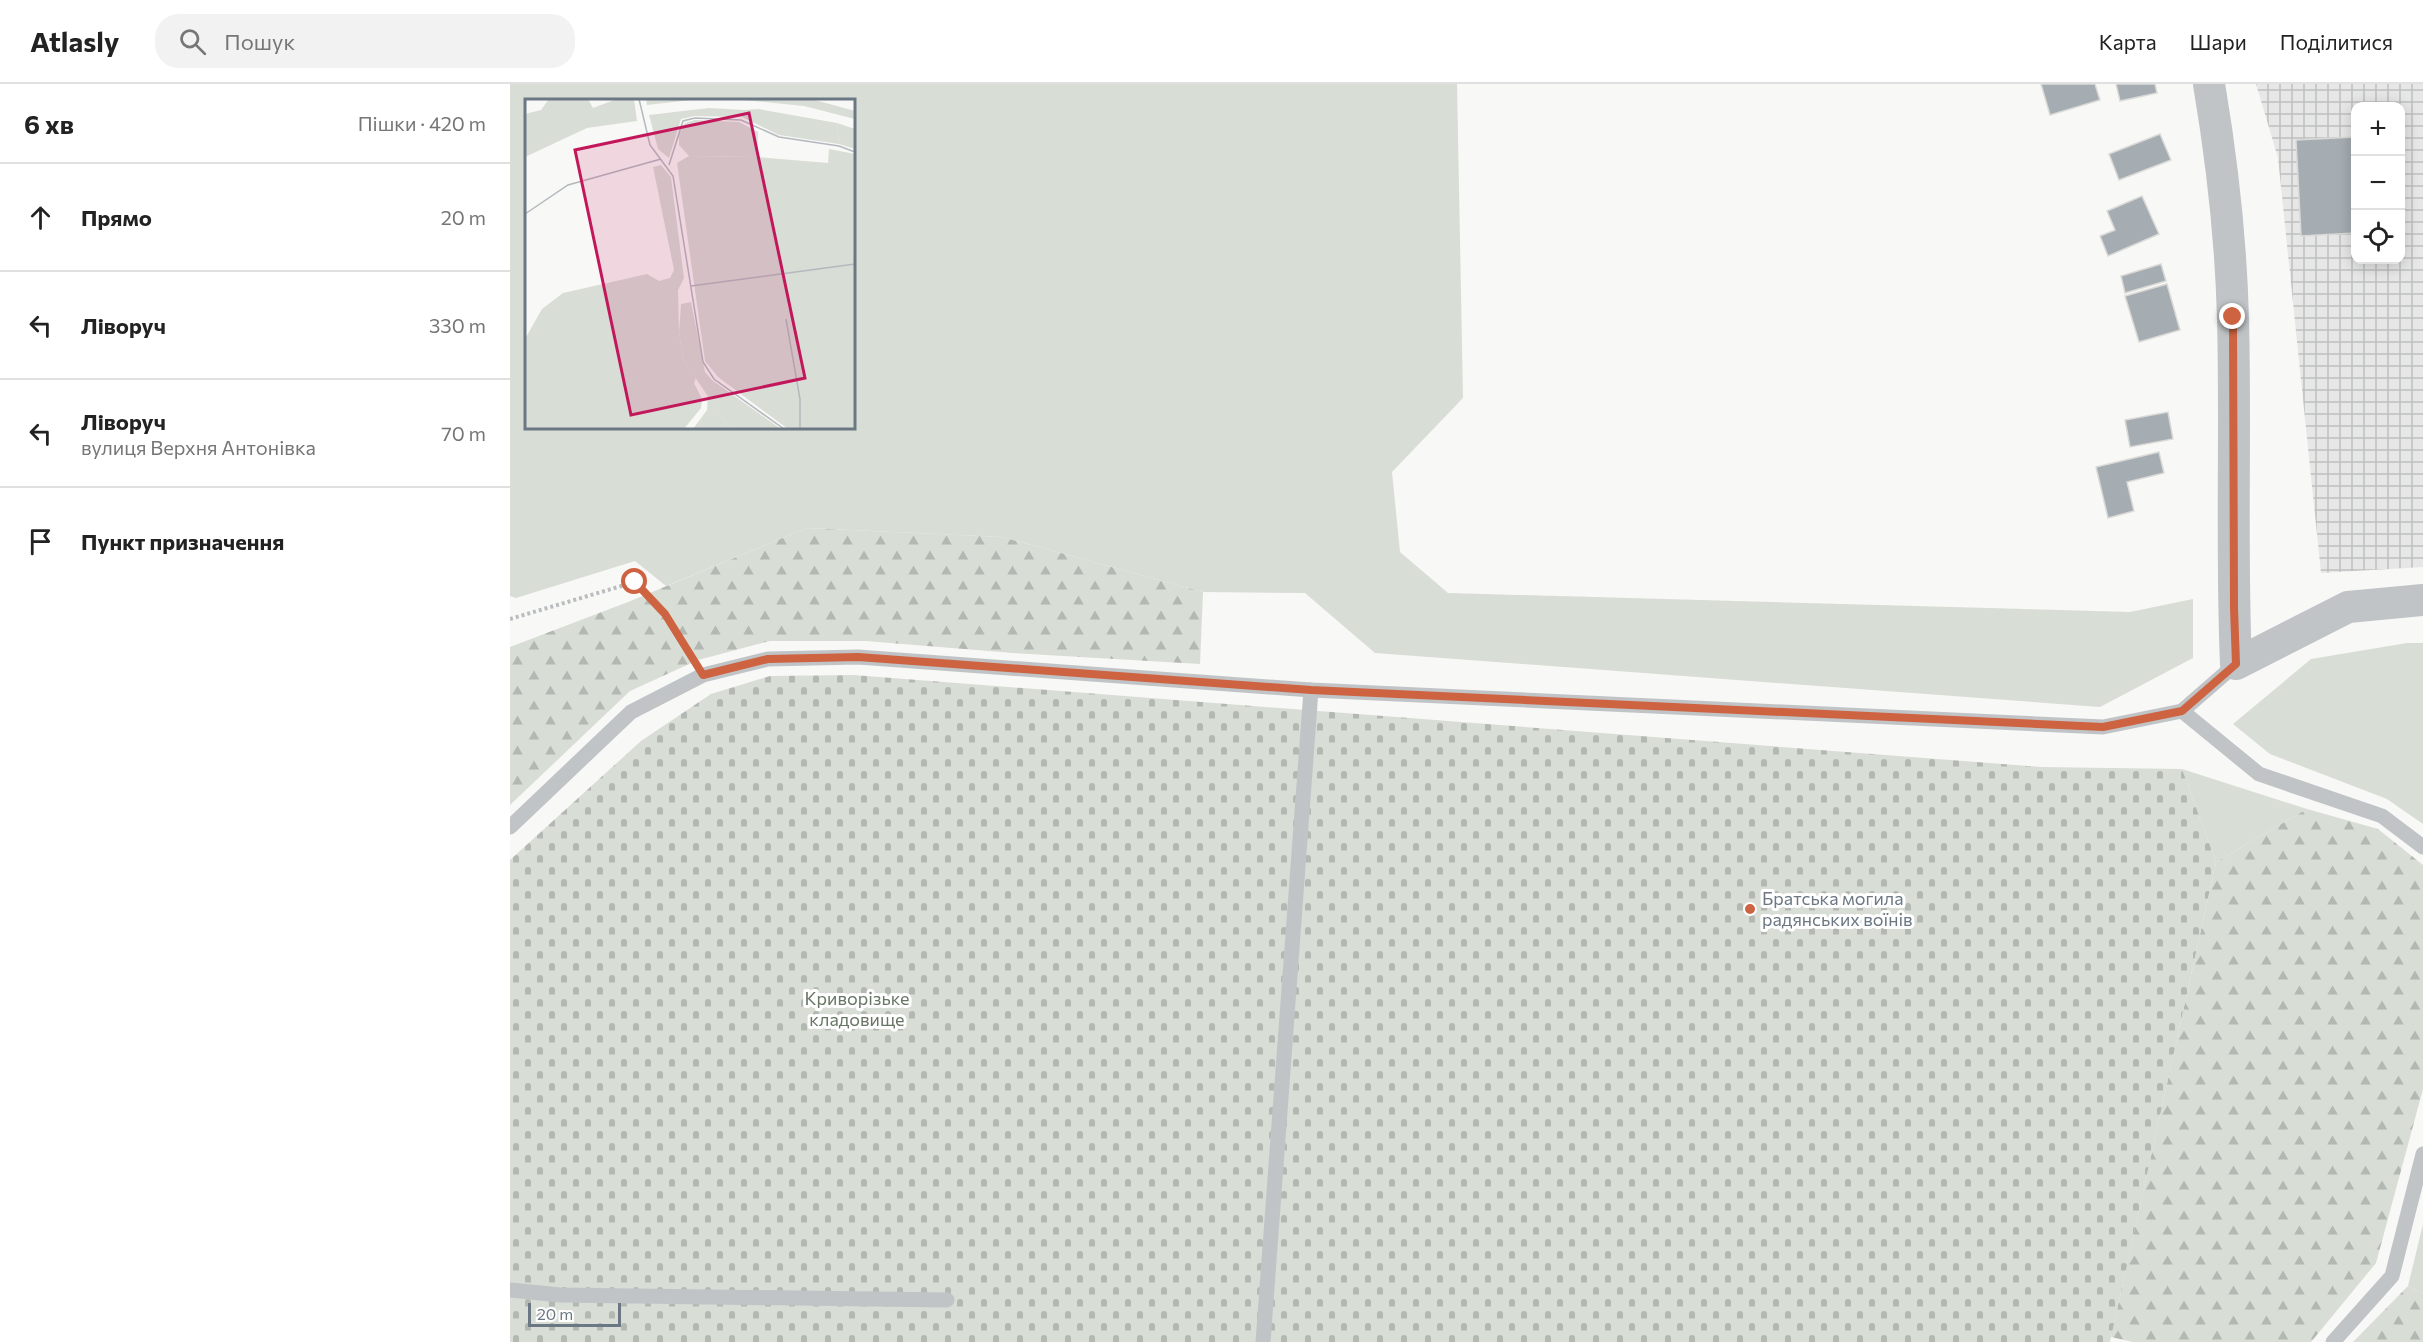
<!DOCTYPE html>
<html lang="uk">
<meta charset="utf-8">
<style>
:root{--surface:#fff;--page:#f2f2f2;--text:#222;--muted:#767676;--line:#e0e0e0}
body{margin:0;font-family:Commissioner,sans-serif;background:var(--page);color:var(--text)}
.controls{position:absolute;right:18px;top:18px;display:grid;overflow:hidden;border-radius:12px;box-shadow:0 3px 15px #0003}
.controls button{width:54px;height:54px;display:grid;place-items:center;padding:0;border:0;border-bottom:2px solid var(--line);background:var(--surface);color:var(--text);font:30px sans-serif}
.scale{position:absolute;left:18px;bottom:15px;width:93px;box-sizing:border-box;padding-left:6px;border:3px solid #6b7883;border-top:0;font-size:16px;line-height:21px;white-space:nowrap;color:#6b7883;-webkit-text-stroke:4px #fff;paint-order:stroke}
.stop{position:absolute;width:18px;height:18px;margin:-14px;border:4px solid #cd6341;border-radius:50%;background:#fff}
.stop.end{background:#cd6341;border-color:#fff;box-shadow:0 2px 6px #0008}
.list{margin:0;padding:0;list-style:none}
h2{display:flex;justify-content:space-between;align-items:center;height:78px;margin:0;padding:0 24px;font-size:26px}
h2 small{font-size:20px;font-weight:400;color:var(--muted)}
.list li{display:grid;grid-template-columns:39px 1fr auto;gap:18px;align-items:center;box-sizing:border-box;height:108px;padding:0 24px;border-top:2px solid var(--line)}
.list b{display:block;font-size:22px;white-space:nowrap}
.list p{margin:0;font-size:20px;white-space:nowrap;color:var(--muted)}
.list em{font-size:20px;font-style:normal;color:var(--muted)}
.icon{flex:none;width:33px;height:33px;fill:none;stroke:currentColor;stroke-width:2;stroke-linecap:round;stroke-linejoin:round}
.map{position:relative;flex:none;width:1913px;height:1258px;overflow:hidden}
header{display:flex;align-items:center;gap:36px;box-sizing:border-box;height:84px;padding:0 30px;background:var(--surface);border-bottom:2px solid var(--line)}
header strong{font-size:28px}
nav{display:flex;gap:33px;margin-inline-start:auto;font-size:21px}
.search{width:420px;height:54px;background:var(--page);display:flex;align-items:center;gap:15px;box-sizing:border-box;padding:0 21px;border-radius:24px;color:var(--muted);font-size:22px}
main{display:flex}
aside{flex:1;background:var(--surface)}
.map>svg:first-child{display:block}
</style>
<header>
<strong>Atlasly</strong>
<div class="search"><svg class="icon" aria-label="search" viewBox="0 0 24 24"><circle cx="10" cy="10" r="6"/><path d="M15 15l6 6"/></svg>Пошук</div>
<nav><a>Карта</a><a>Шари</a><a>Поділитися</a></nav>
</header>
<main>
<aside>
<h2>6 хв<small>Пішки · 420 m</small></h2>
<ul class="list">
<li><svg class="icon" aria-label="ahead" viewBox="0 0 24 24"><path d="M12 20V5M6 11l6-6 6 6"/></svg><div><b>Прямо</b></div><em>20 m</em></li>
<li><svg class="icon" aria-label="left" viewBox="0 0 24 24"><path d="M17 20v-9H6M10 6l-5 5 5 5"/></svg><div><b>Ліворуч</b></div><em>330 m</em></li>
<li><svg class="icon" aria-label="left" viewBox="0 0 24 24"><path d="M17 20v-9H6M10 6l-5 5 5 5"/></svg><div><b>Ліворуч</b><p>вулиця Верхня Антонівка</p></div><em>70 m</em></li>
<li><svg class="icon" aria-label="arrive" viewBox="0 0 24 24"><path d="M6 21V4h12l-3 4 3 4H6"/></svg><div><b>Пункт призначення</b></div></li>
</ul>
</aside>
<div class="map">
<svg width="1913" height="1258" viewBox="0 0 1913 1258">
<defs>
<pattern id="industrial-grid" width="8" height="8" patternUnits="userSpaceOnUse" patternTransform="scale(1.5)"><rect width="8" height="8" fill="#e6e7e6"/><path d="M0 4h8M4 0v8" fill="none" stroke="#bec0c0"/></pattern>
<pattern id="forest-firs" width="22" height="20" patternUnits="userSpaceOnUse" patternTransform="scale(1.5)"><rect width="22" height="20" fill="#d8ddd6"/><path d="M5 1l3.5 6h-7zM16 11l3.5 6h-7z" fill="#b3b8b3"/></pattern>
<pattern id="cemetery-stones" width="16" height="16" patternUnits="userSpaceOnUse" patternTransform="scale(1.5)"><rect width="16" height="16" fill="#d8ddd6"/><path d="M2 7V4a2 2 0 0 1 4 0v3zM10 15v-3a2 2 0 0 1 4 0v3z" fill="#b3b8b3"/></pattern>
</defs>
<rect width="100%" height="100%" fill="#f8f8f6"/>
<path fill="url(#industrial-grid)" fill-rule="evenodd" d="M1746,0H1913V483L1811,489L1768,74ZM1846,22H1890V176H1846Z"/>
<g fill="#d8ddd6" fill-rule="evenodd">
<path d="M0,0H947L953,314L882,388L890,468L938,509L1620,528L1683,515V574L1590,623L865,569L795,509L693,508L492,453L297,444L156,502L125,477L6,514L0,512ZM16,16H344V344H16Z"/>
<polygon points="1897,559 1913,559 1913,740 1877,715 1760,670 1723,640 1801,575"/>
<polygon points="1672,685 1797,725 1706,778"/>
<polygon points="1913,1140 1913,1210 1898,1202"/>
</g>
<g fill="url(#forest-firs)">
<polygon points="297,444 492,453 693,508 690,580 503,569 356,557 260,557 188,576 120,607 0,721 0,563 118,518"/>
<polygon points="1797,725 1868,745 1913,781 1913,1005 1866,1179 1801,1258 1623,1258 1601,1253 1706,778"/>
<polygon points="1898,1202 1913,1210 1913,1258 1843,1258"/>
</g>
<polygon fill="url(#cemetery-stones)" points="343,591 1531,683 1672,685 1706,778 1600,1258 0,1258 0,776 131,657 201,610 260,592"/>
<g fill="#a6adb2" stroke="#dadad8" stroke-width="1.5">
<polygon points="1531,0 1585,0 1590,16 1540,31"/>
<polygon points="1606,0 1645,0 1647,9 1610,17"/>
<polygon points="1650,50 1661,76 1609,96 1599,70"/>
<polygon points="1844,53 1846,149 1791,152 1786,56"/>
<polygon points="1632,112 1649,150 1598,172 1590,152 1605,146 1597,127"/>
<polygon points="1651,180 1656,197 1615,209 1611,192"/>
<polygon points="1657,200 1670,246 1629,258 1615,212"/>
<polygon points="1658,328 1663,355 1620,363 1615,336"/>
<polygon points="1649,368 1654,389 1617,398 1624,427 1598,434 1586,383"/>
</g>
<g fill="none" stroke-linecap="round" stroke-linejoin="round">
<polyline stroke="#babdbf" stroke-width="4" stroke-dasharray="3 3" stroke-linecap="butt" points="0,535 125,498 155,530 181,572"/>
<g stroke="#c0c4c7" stroke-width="15">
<polyline points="1672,627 1749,690 1872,732 1913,763"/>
<polyline points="0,743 121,628 193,591 258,575 348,573 801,606 1593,643 1672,627 1726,580"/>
<polyline points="0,1206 50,1211 437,1216"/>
<polyline points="753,1258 801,606"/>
<polyline points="1823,1258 1882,1192 1913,1070"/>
</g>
<path stroke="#c0c4c7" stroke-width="32" d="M1699,0C1712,77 1721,156 1723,235C1726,350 1721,465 1726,580L1838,523L1913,516"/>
</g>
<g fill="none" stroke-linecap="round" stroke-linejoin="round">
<polyline stroke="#cd6341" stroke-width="8" points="125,498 155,530 193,591 258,575 348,573 801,606 1593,643 1672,627 1726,580 1724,524 1723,233"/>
</g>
<circle fill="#cd6341" stroke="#fff" stroke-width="2" cx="1240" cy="825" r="6"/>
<g text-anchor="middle" stroke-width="6" stroke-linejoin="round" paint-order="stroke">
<g font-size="18" fill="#6b7883" stroke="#fff" text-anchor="start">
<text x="1252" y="821">Братська могила<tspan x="1252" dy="21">радянських воїнів</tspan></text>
</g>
<g font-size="18" fill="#687665" stroke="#fff">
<text x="347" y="921">Криворізьке<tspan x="347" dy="21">кладовище</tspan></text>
</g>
</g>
<g transform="translate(15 15)">
<rect width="330" height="330" fill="#f8f8f6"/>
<path d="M24,0H63L68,9L92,0H109L112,22L62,29L0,58V15L16,11ZM121,0H175L122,6ZM208,0H286L330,12V20L279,7ZM184,9L219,11L217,18L170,17L156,20L144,59L133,50L124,16ZM312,24L330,30V50L314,45ZM136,66L146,78L159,179L153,191L154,234L159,262L171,279L169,284L177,300L176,309L159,330H0V240L17,210L38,194L122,175L134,182L145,179L149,171L128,68ZM183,297L205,330H168L182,311Z" fill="#d8ddd6"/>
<path d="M233,10L312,24L314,45L254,36L217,18L219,11ZM170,21L214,23L233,33L232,58L164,57L154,46V36L160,24ZM166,203L180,273L187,281L256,330H205L159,262L154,234L156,205Z" fill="#d8ddd6"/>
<path d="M304,50L330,55V330H263L193,278L180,262L152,64L164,57L232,58L303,64Z" fill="#d8ddd6"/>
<path fill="none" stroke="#b3b9be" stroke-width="1.5" d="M114,0L125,46L148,77L178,263L189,280L259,330M144,66L158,22L170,19L216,21L254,38L314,47L330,53M0,115L43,86L136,60M166,187L330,165M261,220L275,300V330"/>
<path fill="#c2185b" fill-opacity="0.15" stroke="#c2185b" stroke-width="3" d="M224,14L280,279L106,316L50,51Z"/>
<rect width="330" height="330" fill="none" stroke="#6b7883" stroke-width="3"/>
</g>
</svg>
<div class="controls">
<button>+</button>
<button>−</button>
<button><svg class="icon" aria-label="locate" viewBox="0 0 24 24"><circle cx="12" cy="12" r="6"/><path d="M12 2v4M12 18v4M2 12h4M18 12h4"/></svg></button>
</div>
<div class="scale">20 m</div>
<div class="stop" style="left:125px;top:498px"></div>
<div class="stop end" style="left:1723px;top:233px"></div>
</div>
</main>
